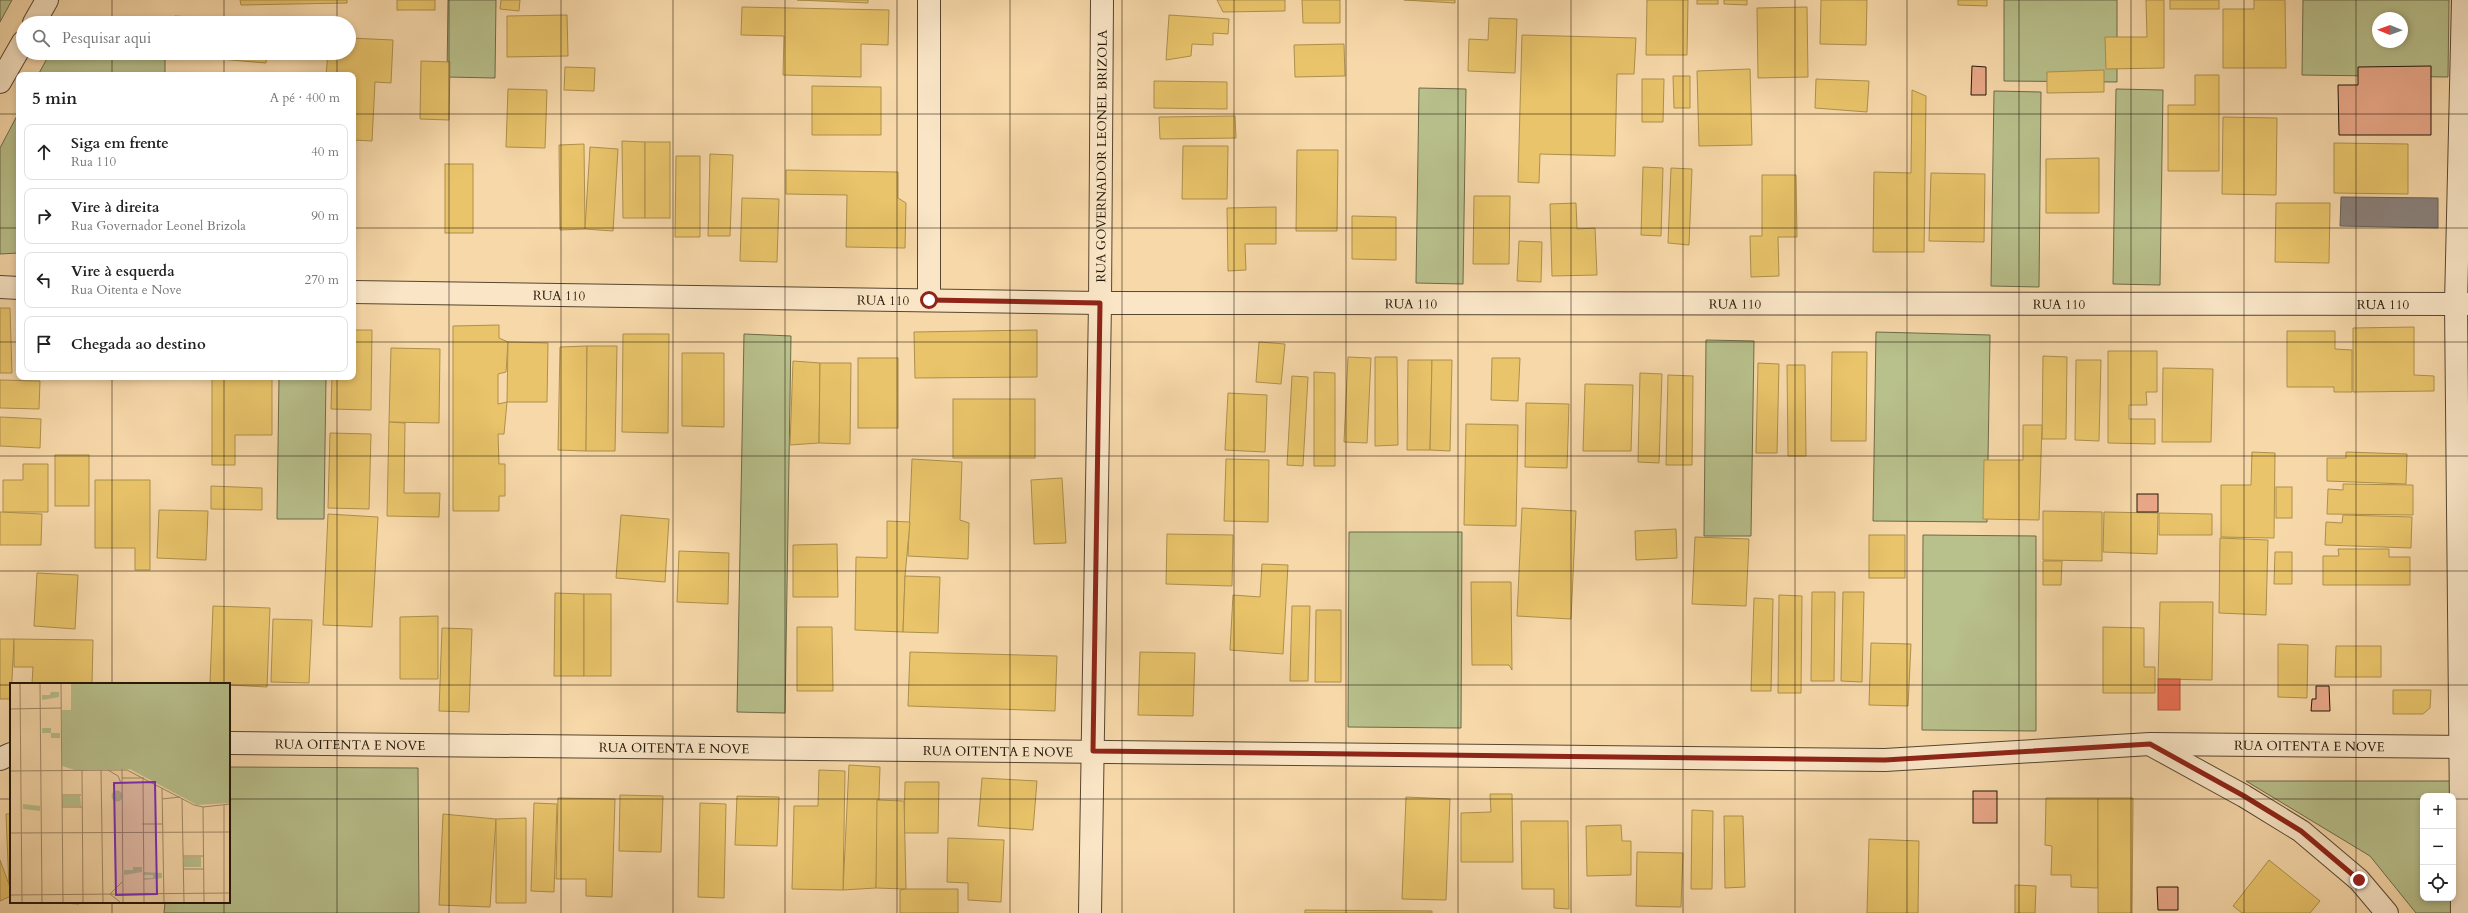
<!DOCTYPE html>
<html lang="pt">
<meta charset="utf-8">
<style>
:root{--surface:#fff;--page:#f2f2f2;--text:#222;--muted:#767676;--line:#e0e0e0}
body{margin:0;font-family:Cardo,serif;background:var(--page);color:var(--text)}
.controls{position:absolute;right:12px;bottom:12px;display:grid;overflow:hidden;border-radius:8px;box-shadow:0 2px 6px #0003}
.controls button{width:36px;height:36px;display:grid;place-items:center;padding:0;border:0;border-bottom:1px solid var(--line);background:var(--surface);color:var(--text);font:20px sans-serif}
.compass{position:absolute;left:2372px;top:12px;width:36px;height:36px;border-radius:50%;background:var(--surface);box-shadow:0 2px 6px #0003;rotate:271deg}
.stop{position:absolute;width:12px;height:12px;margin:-9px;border:3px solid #8f2418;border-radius:50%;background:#fff}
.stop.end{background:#8f2418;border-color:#fff;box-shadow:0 1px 4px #0008}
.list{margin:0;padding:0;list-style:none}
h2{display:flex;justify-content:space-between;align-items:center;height:52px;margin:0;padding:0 16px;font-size:17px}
h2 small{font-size:13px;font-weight:400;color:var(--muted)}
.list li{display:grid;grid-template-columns:26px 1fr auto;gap:12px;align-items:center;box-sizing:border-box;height:56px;margin:0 8px 8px;padding:0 8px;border:1px solid var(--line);border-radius:8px}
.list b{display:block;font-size:15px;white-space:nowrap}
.list p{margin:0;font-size:13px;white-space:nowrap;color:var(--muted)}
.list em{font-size:13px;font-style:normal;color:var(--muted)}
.icon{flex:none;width:22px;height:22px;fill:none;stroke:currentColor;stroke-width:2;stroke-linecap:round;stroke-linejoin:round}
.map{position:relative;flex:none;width:2468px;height:913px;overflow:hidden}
.search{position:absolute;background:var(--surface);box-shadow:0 2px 6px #0003;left:16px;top:16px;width:340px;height:44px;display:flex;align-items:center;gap:10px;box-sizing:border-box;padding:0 14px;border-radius:22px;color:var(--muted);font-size:15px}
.panel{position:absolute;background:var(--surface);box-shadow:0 2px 6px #0003;left:16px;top:72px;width:340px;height:308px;border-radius:8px}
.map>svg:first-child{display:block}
</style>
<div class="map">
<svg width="2468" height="913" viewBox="0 0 2468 913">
<rect width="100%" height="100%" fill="#f7d8a9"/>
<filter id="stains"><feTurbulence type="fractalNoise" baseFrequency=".005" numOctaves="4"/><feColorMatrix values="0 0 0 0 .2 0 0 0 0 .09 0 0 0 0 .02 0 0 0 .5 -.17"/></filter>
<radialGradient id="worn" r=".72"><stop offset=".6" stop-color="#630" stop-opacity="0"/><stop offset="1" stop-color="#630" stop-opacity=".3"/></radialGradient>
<g fill="#b8c08c" stroke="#6d6b4a" fill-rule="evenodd">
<polygon points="0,0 12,0 0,22"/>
<polygon points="448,0 496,0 495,78 447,77"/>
<polygon points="2004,0 2117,0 2117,82 2004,81"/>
<path d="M2303,0H2449L2448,77L2302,75ZM2378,18H2402V42H2378Z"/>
<polygon points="50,53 165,53 165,75 38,75"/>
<polygon points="1419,88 1466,89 1463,284 1416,283"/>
<polygon points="2116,89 2163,90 2160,285 2113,284"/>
<polygon points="1994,91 2041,92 2039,287 1991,286"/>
<polygon points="19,112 19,253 0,254 0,148"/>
<polygon points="1876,332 1990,335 1987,522 1873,521"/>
<polygon points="744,334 791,336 785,713 737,712"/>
<polygon points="1706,340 1754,341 1751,536 1704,536"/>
<polygon points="279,377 326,377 324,519 277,519"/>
<polygon points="1349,532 1462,532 1461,728 1348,727"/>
<polygon points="1923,535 2036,536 2036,731 1922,730"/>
<polygon points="229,767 418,768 419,913 164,913 165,902 229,902"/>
<path d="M2246,781H2468V913H2416L2370,856ZM2423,796H2453V898H2423Z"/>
</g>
<g fill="#e9c46a" stroke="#ad904d">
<polygon points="240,0 347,0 347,3 241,5"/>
<rect x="397" y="0" width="38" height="10"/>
<polygon points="501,0 520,0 519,11 500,9"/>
<polygon points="797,0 868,0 868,3"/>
<polygon points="1217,0 1285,0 1285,11 1223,12"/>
<polygon points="1302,0 1340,0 1340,23 1303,23"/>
<polygon points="1404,0 1455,0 1455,3"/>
<polygon points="1647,0 1688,0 1687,55 1646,55"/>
<rect x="1697" y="0" width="21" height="4"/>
<polygon points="1724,0 1747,0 1747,5 1724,4"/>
<polygon points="1821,0 1867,0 1866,45 1820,44"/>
<polygon points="1958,0 1987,0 1987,6 1958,5"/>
<polygon points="2146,0 2164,0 2164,68 2106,69 2105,37 2147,37"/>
<rect x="2170" y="0" width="49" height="9"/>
<polygon points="2254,0 2285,0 2286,68 2223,68 2223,9 2254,9"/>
<polygon points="742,7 889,10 888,45 861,44 861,77 783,75 784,36 741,35"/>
<polygon points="1807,7 1808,77 1758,78 1757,8"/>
<polygon points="567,15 568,56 507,57 507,16"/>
<polygon points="1169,15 1229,19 1228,34 1213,33 1213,45 1192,44 1191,56 1166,60"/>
<polygon points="175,16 261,23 175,23"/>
<polygon points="1489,18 1517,19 1515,73 1468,71 1469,39 1488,40"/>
<polygon points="1522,35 1636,38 1634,74 1617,74 1615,156 1540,154 1539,183 1518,182"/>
<polygon points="349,38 393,40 391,83 375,82 372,141 353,140 353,75 326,75 328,53 349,53"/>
<polygon points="1344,44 1345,76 1295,77 1294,45"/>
<polygon points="172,53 267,53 266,63 172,55"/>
<polygon points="421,61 450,62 449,120 420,119"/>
<polygon points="565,67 595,68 594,91 564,90"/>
<polygon points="1750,69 1752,145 1699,146 1697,71"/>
<polygon points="2104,70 2104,92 2047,93 2047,72"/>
<polygon points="2195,75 2219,75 2219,171 2168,171 2168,105 2195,105"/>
<polygon points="1673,76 1690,76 1690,108 1674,108"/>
<polygon points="1642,79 1664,79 1663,122 1642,122"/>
<polygon points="1816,79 1869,81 1867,112 1815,108"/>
<polygon points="1154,81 1227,82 1227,109 1154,108"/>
<polygon points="812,86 881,87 881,135 812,135"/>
<polygon points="508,89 547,90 545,148 506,147"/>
<polygon points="1912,90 1926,96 1924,252 1873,252 1874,172 1911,173"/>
<polygon points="1235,116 1236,138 1160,139 1159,117"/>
<polygon points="2223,117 2277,118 2276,195 2222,194"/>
<polygon points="622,141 645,142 645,218 623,218"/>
<rect x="645" y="142" width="25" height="76"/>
<polygon points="2334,143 2408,144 2408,194 2334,193"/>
<polygon points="584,144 585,229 560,230 559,145"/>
<polygon points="1183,146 1228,146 1227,199 1182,199"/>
<polygon points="590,147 618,149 613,231 585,229"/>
<polygon points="1297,150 1338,150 1337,231 1296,231"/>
<polygon points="710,154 733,155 730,236 708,236"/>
<polygon points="676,156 700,156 700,237 675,237"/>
<polygon points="2099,158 2099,213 2046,213 2046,159"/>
<rect x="445" y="164" width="28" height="69"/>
<polygon points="1643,167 1663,168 1661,236 1641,235"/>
<polygon points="1671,168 1692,169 1689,245 1668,243"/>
<polygon points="786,170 898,172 898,198 906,203 905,248 846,247 847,195 786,194"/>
<polygon points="1931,173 1985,174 1984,242 1929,241"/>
<polygon points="1762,175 1796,175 1797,237 1778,237 1779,276 1751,277 1750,236 1762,236"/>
<polygon points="1474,196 1510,196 1509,264 1473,264"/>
<polygon points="742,198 779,199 777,262 740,261"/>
<polygon points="1576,203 1577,229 1595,228 1597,275 1552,276 1550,204"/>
<polygon points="2276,203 2330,203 2329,263 2275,262"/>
<polygon points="1276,207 1276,244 1245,244 1246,270 1228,271 1227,208"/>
<polygon points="1352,216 1396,217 1396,260 1352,259"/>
<polygon points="1519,241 1542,242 1541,282 1517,281"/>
<polygon points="0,308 10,308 12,373 0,373"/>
<polygon points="499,325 499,338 508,342 506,372 498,374 498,404 507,402 504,434 498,434 499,464 505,464 505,496 499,496 499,511 453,511 453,326"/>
<polygon points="2414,327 2414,375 2434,376 2434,391 2353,392 2353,328"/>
<polygon points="353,330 372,330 371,410 331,409 332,377 353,377"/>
<polygon points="1037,330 1037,377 915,378 914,332"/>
<polygon points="2287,331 2335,331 2335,349 2352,350 2352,392 2334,392 2334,387 2287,387"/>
<polygon points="623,334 669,334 668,433 622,432"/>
<polygon points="508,342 548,343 547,402 507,402"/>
<polygon points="1259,342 1285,344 1281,384 1256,382"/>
<polygon points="587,346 586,451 558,450 560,347"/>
<polygon points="587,346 617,346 615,451 586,451"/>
<polygon points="391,348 440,349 439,423 389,422"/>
<polygon points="2108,351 2157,351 2157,392 2146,392 2147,405 2129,405 2129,419 2155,419 2155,444 2108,443"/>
<polygon points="1832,352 1867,352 1866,441 1831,441"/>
<polygon points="682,353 724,353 724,427 682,426"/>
<polygon points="2043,356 2067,357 2066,439 2042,439"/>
<polygon points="1348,357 1371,358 1367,443 1344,442"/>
<polygon points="1375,357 1397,357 1398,445 1375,446"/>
<rect x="858" y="358" width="40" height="70"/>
<polygon points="1492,358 1520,358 1518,401 1491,400"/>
<polygon points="1408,360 1432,360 1430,450 1407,450"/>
<polygon points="1432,360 1452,360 1450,451 1430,450"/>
<polygon points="2076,360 2101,360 2099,441 2075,440"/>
<polygon points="793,361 820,363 819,443 790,445"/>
<polygon points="820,363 851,363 850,444 819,443"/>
<polygon points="1758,363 1779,364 1777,453 1756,453"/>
<polygon points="1787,365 1805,365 1806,456 1788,456"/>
<polygon points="2163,368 2213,369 2211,442 2162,442"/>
<polygon points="1314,372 1335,373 1335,466 1314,466"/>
<polygon points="1640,373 1662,374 1659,463 1638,462"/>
<polygon points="1668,375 1693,376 1692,465 1666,465"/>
<polygon points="1292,376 1308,377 1303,466 1287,465"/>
<polygon points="212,377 272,377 272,435 235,435 235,465 212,465"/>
<polygon points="0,380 40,381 39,409 0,408"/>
<polygon points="1585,384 1633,385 1631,451 1583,451"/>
<polygon points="1228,393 1267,395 1265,452 1225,450"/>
<rect x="953" y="399" width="82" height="59"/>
<polygon points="1526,403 1569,404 1567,468 1525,467"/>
<polygon points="0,417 41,419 40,448 0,446"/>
<polygon points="389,422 405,423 404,493 440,493 439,517 387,516"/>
<polygon points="1466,424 1518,425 1516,526 1464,525"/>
<polygon points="2023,425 2042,425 2039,520 1983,519 1984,460 2023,460"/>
<polygon points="330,433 371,434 369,509 328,508"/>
<polygon points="2252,452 2275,453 2274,538 2221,537 2221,485 2251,485"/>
<polygon points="2346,452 2407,454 2406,484 2327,481 2327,458 2346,458"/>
<rect x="55" y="455" width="34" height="51"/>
<polygon points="912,459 962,462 960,520 969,523 968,559 908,556"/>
<polygon points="1226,459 1269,460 1268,522 1224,521"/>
<polygon points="23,464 48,464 48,512 3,512 3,480 23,480"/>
<polygon points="1062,478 1066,543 1034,544 1031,480"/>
<polygon points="95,480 150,480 150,570 135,570 135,548 95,548"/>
<polygon points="2343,484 2413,485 2413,515 2327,514 2328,489 2343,490"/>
<polygon points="211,486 262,488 262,510 211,509"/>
<rect x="2276" y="487" width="16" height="31"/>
<polygon points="1522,508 1576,511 1571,619 1517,616"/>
<polygon points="159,510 208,511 206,560 157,558"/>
<polygon points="2043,511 2102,512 2102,561 2043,560"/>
<polygon points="0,512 42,514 41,545 0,545"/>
<polygon points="2104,512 2158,513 2157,554 2103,552"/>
<polygon points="2159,513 2212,514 2212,535 2159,535"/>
<polygon points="328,514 378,517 372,627 323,625"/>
<polygon points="621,515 669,519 665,582 616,578"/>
<polygon points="2343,515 2412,517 2411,548 2325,545 2326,522 2342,523"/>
<polygon points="887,521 910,522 905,576 903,632 855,630 856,557 887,558"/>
<polygon points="1676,529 1677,558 1636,560 1635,531"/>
<polygon points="1167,534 1233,535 1232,586 1166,584"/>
<rect x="1869" y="535" width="36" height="43"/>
<polygon points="1695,537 1749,539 1746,606 1692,604"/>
<polygon points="2220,538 2268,540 2266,615 2219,613"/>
<polygon points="837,544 838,597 793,597 793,545"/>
<polygon points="2338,549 2389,549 2389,557 2410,557 2410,585 2323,585 2323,556 2339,556"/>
<polygon points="679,551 729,553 728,604 677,602"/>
<polygon points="2275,552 2292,552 2292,584 2274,584"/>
<polygon points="2043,561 2062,561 2061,585 2043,585"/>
<polygon points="1262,564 1288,565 1283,654 1230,650 1233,595 1260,597"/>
<polygon points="37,573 78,575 75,629 34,626"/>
<polygon points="905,576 940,577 938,633 903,632"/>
<polygon points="1471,582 1511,582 1512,670 1509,665 1472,665"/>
<polygon points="1812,592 1835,592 1834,681 1811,681"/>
<polygon points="1843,592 1864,592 1862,682 1841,681"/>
<polygon points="555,593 584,594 584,676 554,676"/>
<rect x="584" y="594" width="27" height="82"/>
<polygon points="1779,595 1802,596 1801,693 1778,693"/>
<polygon points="1754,598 1773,599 1771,691 1751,691"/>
<polygon points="2160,602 2213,602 2212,680 2158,679"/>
<polygon points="213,606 270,608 267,687 210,684"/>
<polygon points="1292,606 1310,606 1308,681 1290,681"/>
<polygon points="1316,610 1341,610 1341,682 1315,682"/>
<polygon points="438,616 438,679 400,679 400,617"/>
<polygon points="273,619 312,620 309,683 271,682"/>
<polygon points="797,627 832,627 833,691 797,691"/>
<polygon points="2103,627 2144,628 2144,667 2155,667 2155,693 2103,693"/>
<polygon points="442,628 472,629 469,712 439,711"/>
<polygon points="0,639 14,639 11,699 0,699"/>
<polygon points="14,639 93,640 92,684 32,684 33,667 14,667"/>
<polygon points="1871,643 1911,644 1908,706 1869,705"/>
<polygon points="2278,644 2308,645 2307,698 2278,697"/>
<polygon points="2336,646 2381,646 2381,677 2335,677"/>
<polygon points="910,652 1057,656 1055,711 908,706"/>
<polygon points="1140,652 1195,653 1193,716 1138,715"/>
<polygon points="2393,690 2431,690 2430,708 2423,714 2393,714"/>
<polygon points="849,765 880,767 876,888 843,890"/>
<polygon points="819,770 845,771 843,890 792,889 794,806 818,806"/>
<polygon points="982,778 1037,781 1033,830 978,826"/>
<polygon points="905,782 939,782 938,833 904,833"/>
<polygon points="1490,794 1512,794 1513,862 1461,862 1461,813 1491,812"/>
<polygon points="620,795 663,796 661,852 619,851"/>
<polygon points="737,796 779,797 777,846 735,845"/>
<polygon points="1406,797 1450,799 1446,900 1402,899"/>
<polygon points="558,798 615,799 612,897 586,896 586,879 556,879"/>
<polygon points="2046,798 2098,798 2098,888 2071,887 2071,875 2051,875 2052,846 2045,845"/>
<polygon points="2098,798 2133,798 2132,913 2098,913"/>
<polygon points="877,800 904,801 906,889 876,888"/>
<polygon points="534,803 557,804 554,892 531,891"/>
<polygon points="700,803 726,804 724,898 698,897"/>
<polygon points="1692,810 1713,811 1712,889 1691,889"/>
<polygon points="6,814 11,814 11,888 9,888"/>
<polygon points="443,814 496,819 490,907 439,905"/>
<polygon points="1724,816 1743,816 1745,887 1725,888"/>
<polygon points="526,818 526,903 496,903 496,819"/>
<polygon points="1521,821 1568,821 1569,909 1554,908 1554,889 1522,889"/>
<polygon points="1621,825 1622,841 1631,841 1631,875 1587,876 1586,826"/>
<polygon points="948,838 1004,840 1001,902 968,900 968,883 947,882"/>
<polygon points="1869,839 1919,841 1918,913 1867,913"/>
<polygon points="1637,852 1683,853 1681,907 1636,906"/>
<polygon points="0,860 11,890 11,896 0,901"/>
<polygon points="2269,860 2320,901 2310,913 2242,913 2233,906"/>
<polygon points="2015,885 2036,886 2035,913 2015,913"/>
<polygon points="906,889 958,889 958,913 900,913 900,890"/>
<polygon points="47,902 80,902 79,904"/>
<polygon points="1305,910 1432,911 1432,913 1305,913"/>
</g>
<rect fill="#e76f51" stroke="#ac543b" x="2158" y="679" width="22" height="31"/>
<polygon fill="#8a817c" stroke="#6b6159" points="2341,197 2438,198 2438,228 2340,226"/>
<g fill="#eaa889" stroke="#221608">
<polygon points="1972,66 1986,67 1986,95 1971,95"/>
<polygon points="2431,66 2431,135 2339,135 2338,85 2358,85 2358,67"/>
<rect x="2137" y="494" width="21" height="18"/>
<polygon points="2316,686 2329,686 2330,711 2311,711 2312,699 2316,699"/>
<rect x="1973" y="791" width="24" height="32"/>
<polygon points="2157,887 2178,887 2178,910 2158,910"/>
</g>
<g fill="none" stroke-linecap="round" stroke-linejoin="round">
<g stroke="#574630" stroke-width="24">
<g id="minor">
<polyline points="34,23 47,0"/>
<polyline points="0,82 23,42"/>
<polyline points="0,287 19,288"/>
<path id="s1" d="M353,292L1100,303L2468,304"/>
<polyline points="929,300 929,0"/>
<path id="s2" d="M229,743L1885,760L2150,744L2468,747"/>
<polyline points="2153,746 2244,796 2301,831 2359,880 2387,913"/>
<polyline points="0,759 11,754"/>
<path id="s3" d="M1090,913L1100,303L1102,0"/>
<polyline points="2462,913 2456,304 2463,0"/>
</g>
</g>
<use href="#minor" stroke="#fae6c7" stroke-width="22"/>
</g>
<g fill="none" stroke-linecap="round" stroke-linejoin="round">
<polyline stroke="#8f2418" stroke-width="5" points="929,300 1100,303 1093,751 1885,760 2150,744 2244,796 2301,831 2359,880"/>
</g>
<path fill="none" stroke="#221608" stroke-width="1" stroke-opacity="0.55" d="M112,0V23M224,0V23M337,0V23M449,0V913M561,0V913M673,0V913M785,0V913M897,0V913M1010,0V913M1122,0V913M1234,0V913M1346,0V913M1458,0V913M1571,0V913M1683,0V913M1795,0V913M1907,0V913M2019,0V913M2131,0V913M2244,0V913M2356,0V913M112,53V75M224,53V75M337,53V75M0,114H19M353,114H2468M0,228H19M353,228H2468M0,342H19M353,342H2468M112,377V684M224,377V684M337,377V913M0,456H2468M0,571H2468M0,685H11M229,685H2468M0,799H11M229,799H2423M2453,799H2468M112,902V913M224,902V913"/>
<g text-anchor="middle" stroke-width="4" stroke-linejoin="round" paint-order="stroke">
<g font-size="13" fill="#221608" stroke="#fae6c7">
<text dy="5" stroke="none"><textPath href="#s3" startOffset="757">RUA GOVERNADOR LEONEL BRIZOLA</textPath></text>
<text dy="5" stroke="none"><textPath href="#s1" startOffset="206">RUA 110</textPath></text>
<text dy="5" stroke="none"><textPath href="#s1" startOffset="530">RUA 110</textPath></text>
<text dy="5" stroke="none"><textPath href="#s1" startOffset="1058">RUA 110</textPath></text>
<text dy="5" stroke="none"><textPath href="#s1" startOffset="1382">RUA 110</textPath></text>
<text dy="5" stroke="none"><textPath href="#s1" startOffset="1706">RUA 110</textPath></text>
<text dy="5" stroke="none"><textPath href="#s1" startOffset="2030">RUA 110</textPath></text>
<text dy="5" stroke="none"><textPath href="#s2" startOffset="121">RUA OITENTA E NOVE</textPath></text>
<text dy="5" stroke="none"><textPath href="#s2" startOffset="2081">RUA OITENTA E NOVE</textPath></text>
<text dy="5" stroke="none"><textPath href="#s2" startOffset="445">RUA OITENTA E NOVE</textPath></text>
<text dy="5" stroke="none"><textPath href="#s2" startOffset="769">RUA OITENTA E NOVE</textPath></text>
</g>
</g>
<g transform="translate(10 683)">
<rect width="220" height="220" fill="#f7d8a9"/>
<path d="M61,1H220V120L187,122L120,86L65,87L52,83V27H61ZM41,9H49V14L32,17V12H40ZM32,45H41V50H50V55H41V50H32ZM101.5 113a5.5 5.5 0 1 1 11 0a5.5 5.5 0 1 1-11 0ZM52,113H70L71,123H52ZM13,121L30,123V128L13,126ZM174,174H191V184H174ZM123,184H132V189L114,192V187H123V189ZM134,189L152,190V195L134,197V195H143V192H134Z" fill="#b8c08c"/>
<path fill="none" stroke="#a28a69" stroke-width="1" d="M10,1L12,219M30,1L32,219M51,1L53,219M0,26L51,25M112,86L113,219M72,87L73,219M91,87L93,219M98,87L108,93L111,100M0,88L117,87L184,122L193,124L220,121M133,94L134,219M112,95H132M152,105L154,219M52,112H71M152,116L170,114M172,116L174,219M214,122V219M52,124H72M193,124L194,219M132,141H153M0,150L220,149M173,173H193M173,186H194M0,212L220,210M110,219L100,211L112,199"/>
<path fill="#7b2cbf" fill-opacity="0.15" stroke="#7b2cbf" stroke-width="2" d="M145,99L147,211L106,212L104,100Z"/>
<rect width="220" height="220" fill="none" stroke="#221608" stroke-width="2"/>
</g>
<rect width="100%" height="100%" filter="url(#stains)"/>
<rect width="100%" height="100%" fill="url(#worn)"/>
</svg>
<div class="controls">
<button>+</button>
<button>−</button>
<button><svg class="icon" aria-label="locate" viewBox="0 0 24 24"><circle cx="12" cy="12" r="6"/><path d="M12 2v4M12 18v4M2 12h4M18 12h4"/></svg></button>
</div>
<svg class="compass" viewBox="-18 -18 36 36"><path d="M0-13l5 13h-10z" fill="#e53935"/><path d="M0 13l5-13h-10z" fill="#767676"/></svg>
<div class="stop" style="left:929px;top:300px"></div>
<div class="stop end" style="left:2359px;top:880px"></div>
<div class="search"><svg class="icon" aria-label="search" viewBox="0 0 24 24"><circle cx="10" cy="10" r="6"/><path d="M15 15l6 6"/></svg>Pesquisar aqui</div>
<section class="panel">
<h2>5 min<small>A pé · 400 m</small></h2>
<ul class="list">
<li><svg class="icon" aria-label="ahead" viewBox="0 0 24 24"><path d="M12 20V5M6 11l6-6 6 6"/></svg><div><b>Siga em frente</b><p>Rua 110</p></div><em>40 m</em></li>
<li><svg class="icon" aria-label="right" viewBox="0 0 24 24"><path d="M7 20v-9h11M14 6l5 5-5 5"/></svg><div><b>Vire à direita</b><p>Rua Governador Leonel Brizola</p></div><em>90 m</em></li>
<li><svg class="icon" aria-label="left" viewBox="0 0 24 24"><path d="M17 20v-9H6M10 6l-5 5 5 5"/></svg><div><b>Vire à esquerda</b><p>Rua Oitenta e Nove</p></div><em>270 m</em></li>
<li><svg class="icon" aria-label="arrive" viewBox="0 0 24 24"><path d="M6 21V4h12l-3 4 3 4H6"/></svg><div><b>Chegada ao destino</b></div></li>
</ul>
</section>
</div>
